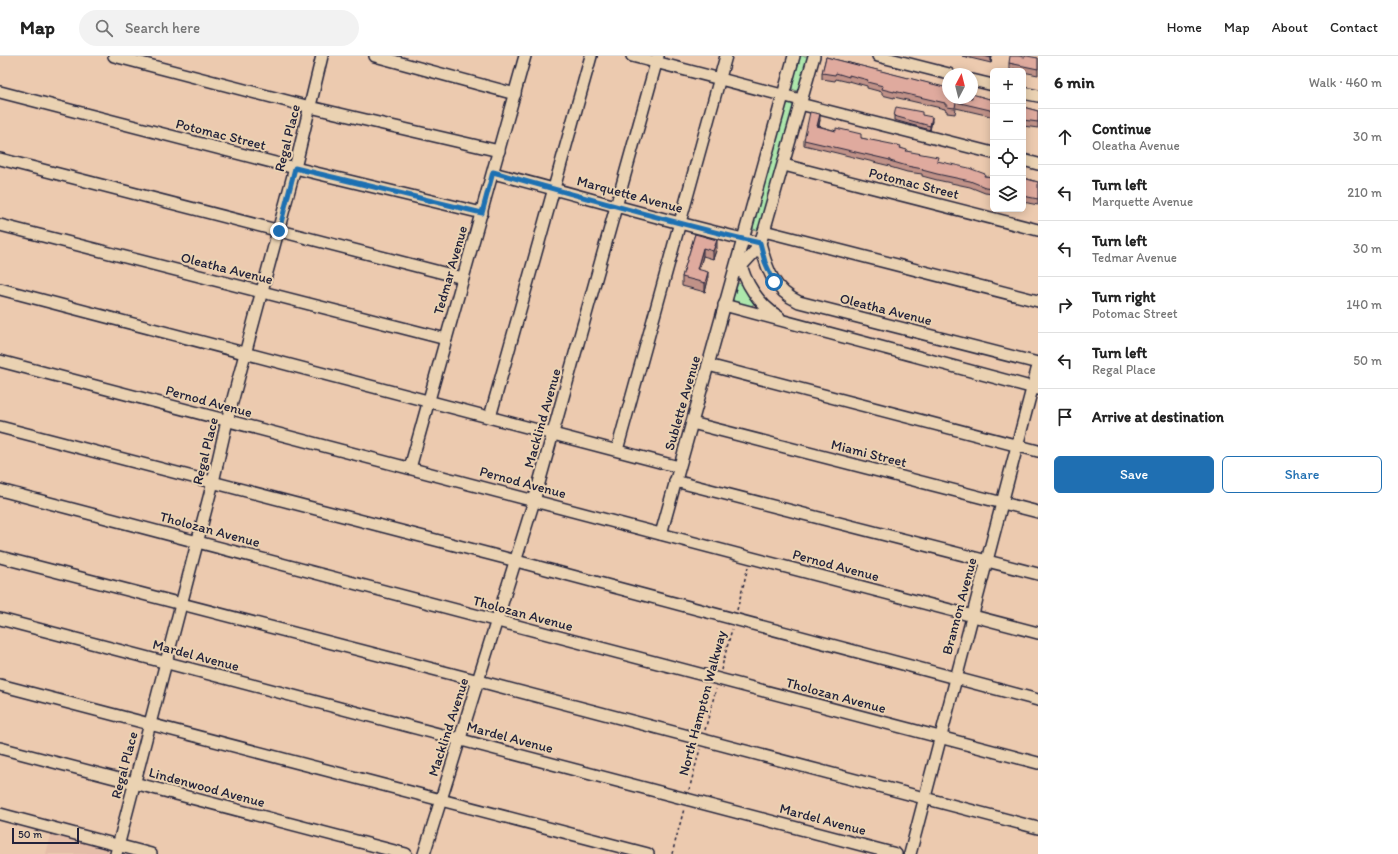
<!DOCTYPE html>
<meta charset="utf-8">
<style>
:root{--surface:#fff;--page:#f2f2f2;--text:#222;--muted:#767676;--line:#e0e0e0;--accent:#1f6fb2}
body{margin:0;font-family:Itim,sans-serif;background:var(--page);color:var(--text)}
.controls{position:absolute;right:12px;top:12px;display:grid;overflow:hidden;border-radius:6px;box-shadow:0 2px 10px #0003}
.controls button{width:36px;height:36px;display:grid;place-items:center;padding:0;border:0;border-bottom:1px solid var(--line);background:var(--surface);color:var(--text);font:20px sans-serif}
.compass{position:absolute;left:942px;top:12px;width:36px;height:36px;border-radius:50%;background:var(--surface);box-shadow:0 2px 10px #0003;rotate:7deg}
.scale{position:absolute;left:12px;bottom:10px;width:67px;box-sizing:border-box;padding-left:4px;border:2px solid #22223b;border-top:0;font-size:11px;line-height:14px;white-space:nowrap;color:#22223b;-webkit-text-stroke:3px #ead2b2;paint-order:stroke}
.stop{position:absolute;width:12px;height:12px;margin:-9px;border:3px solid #1f6fb2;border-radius:50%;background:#fff}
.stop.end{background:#1f6fb2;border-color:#fff;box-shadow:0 1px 4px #0008}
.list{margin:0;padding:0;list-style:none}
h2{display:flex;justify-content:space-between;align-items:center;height:52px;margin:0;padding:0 16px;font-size:17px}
h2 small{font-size:13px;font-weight:400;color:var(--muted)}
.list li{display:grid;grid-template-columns:26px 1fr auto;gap:12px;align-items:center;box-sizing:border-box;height:56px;padding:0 16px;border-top:1px solid var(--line)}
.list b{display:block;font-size:15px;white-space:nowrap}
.list p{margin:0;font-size:13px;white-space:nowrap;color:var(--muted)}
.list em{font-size:13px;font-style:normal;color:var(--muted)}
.actions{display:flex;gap:8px;padding:12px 16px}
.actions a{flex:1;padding:9px 0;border:1px solid var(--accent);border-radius:6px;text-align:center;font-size:14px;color:var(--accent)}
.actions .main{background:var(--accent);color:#fff}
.icon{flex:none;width:22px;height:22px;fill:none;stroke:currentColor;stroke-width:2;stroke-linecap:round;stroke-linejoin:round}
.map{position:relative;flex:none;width:1038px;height:798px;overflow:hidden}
header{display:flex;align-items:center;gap:24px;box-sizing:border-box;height:56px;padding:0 20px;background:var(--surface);border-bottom:1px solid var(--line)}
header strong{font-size:19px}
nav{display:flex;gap:22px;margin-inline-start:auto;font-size:14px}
.search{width:280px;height:36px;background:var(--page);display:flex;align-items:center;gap:10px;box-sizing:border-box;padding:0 14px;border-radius:22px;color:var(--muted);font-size:15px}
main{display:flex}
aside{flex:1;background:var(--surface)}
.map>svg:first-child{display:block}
</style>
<header>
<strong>Map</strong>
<div class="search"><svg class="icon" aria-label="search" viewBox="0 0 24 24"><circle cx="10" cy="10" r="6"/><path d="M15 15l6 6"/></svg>Search here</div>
<nav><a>Home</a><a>Map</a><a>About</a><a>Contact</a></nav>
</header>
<main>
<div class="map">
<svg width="1038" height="798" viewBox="0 0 1038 798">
<rect width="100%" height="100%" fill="#eccaaf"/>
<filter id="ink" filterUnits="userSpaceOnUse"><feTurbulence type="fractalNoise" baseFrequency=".025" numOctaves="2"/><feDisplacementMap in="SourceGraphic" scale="8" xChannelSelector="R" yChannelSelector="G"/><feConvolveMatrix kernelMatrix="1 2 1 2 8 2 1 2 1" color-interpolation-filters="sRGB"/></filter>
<g filter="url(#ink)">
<polygon fill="#e4bda8" points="52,775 110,791 108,798 46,798"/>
<g fill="#ade7ac" stroke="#688474">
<polygon points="800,0 808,0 799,32 797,35 792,33 792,28"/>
<polygon points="790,47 792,48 793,54 759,172 757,174 753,173 753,168 785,52 787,48"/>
<polygon points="738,227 743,229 754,247 753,249 748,250 735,246 733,244 733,242"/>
</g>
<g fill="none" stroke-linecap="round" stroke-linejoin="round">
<g stroke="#22223b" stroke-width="14">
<g id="minor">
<polyline points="114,0 310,51 499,95"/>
<polyline points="375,0 515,38"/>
<polyline points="632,0 801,44"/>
<polyline points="878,0 949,18"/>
<polyline points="972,24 993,29"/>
<polyline points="0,36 295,112 482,157"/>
<polyline points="1023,37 1038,40"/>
<polyline points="800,48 993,97"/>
<polyline points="0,103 463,222"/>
<polyline points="1023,104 1038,108"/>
<polyline points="784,109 1038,174"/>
<path d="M493,117C582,140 670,166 760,187C767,213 773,234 799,246L1038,307"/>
<polyline points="0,169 446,283"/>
<polyline points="764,175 1038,245"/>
<path d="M740,204C744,226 759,249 779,261"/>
<polyline points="735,217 755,195 760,187 764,175 814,0"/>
<polyline points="0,233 679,411"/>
<polyline points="724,249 1038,333"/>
<polyline points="0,305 1038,577"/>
<polyline points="708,309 1038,395"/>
<polyline points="490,361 591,0"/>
<polyline points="692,367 1038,456"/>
<polyline points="0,371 505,502 1038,644"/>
<polyline points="617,394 726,0"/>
<polyline points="410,412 525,0"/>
<polyline points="675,425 1038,518"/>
<polyline points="0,434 1038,707"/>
<polyline points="661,478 794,0"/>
<polyline points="0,501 479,625 1038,772"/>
<polyline points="0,563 896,798"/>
<polyline points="0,629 648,798"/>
<polyline points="0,692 406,798"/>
<polyline points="0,758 151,798"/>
<polyline points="116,798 213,426 227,365 295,112 322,0"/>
<polyline points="424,798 534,445 658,0"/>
<polyline points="910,798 1038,310"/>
</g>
</g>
<g stroke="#22223b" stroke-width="1.5" stroke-dasharray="3 3" stroke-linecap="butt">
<polyline points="737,554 748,511"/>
<polyline points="721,614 732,573"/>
<polyline points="705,674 716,633"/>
<polyline points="689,734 700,693"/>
<polyline points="672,798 684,753"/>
</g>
<use href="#minor" stroke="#ead2b2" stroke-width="11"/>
</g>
<g fill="#c09288" stroke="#22223b">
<polygon points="962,0 992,0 991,7"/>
<polygon points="826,1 993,44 993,62 990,61 990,60 956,52 955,58 947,57 947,55 945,54 945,53 894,41 894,42 882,39 882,36 867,32 867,30 849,25 849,26 836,23 835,25 822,23 822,17"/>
<polygon points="1025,1 1038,2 1038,19 1023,16 1023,15 1009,12 1009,7"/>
<polygon points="1023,51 1038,55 1038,72 1023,70"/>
<polygon points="922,59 932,65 930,74 894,64 894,60"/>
<polygon points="820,64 819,70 861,82 901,92 907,95 938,106 985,120 993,121 993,138 985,137 970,131 937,124 922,120 922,118 907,116 890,111 890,110 804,89 804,84"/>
<polygon points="1023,122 1038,126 1038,149 1023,146"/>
<polygon points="695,178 717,192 713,203 703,200 699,213 708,224 705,236 682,230 682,221"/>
</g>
<g fill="#9c776f" stroke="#22223b">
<polygon points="991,0 992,0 991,7"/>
<polygon points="820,58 820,64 817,76 817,70"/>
<polygon points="932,61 932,65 930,74 930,70"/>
<polygon points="717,184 717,192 713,203 713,195"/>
<polygon points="703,192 703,200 697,221 697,213"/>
<polygon points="708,216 708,224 705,236 705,227"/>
</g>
<g fill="#dfaa9e" stroke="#22223b">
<polygon points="984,0 991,0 991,2"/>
<polygon points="1010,0 1018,0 1025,1 1026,0 1027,0 1038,2 1038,13 1009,7"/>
<polygon points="826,1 948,32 948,42 972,42 972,38 993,44 993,56 990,55 990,54 956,46 955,52 947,51 948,49 945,49 945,47 894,35 894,36 882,33 883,30 867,26 868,24 849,19 849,21 836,17 835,19 822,17"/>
<polygon points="896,51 922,56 922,59 932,61 930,70 894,60"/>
<polygon points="1023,51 1038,55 1038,66 1023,64"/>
<polygon points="810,56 820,58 817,70 836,75 836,72 861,78 861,82 901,90 900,92 907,94 906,95 938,101 937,105 969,112 985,118 984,120 993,121 993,132 985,131 970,125 937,118 922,114 923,113 907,110 890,105 890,104 804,84"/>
<polygon points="1023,122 1038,126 1038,143 1023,140"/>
<polygon points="695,178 717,184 713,195 703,192 697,213 708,216 705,227 682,221"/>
</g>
</g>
<g fill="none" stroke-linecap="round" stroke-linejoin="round" filter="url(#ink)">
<path stroke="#1f6fb2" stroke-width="5" d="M279,175L295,112L482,157L493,116C582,141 670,166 760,187L765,206L774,226"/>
</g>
<g text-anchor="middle" stroke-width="4" stroke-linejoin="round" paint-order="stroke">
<g font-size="14" fill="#22223b" stroke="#ead2b2">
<text transform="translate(221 78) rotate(14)" y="5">Potomac Street</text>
<text transform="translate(287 82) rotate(-76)" y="5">Regal Place</text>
<text transform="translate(914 127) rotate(14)" y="5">Potomac Street</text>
<text transform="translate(630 138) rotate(15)" y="5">Marquette Avenue</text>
<text transform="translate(227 212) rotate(14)" y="5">Oleatha Avenue</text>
<text transform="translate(450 214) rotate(-74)" y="5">Tedmar Avenue</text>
<text transform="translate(886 253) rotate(14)" y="5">Oleatha Avenue</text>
<text transform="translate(209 345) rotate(15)" y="5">Pernod Avenue</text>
<text transform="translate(682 347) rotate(-74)" y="5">Sublette Avenue</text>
<text transform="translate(542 362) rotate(-74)" y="5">Macklind Avenue</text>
<text transform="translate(205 395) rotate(-76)" y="5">Regal Place</text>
<text transform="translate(869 397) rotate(14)" y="5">Miami Street</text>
<text transform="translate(523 426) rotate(15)" y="5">Pernod Avenue</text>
<text transform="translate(210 473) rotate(15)" y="5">Tholozan Avenue</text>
<text transform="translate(836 509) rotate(15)" y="5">Pernod Avenue</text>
<text transform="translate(959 550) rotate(-75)" y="5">Brannon Avenue</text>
<text transform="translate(523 557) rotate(15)" y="5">Tholozan Avenue</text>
<text transform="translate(196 599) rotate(15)" y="5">Mardel Avenue</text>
<text transform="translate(836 639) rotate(15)" y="5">Tholozan Avenue</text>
<text transform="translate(702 647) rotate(-75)" y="5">North Hampton Walkway</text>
<text transform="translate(448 671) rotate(-72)" y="5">Macklind Avenue</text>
<text transform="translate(510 681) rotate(15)" y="5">Mardel Avenue</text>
<text transform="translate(124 709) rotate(-75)" y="5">Regal Place</text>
<text transform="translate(207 731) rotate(15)" y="5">Lindenwood Avenue</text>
<text transform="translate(823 763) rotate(15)" y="5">Mardel Avenue</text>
</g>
</g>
</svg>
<div class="controls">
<button>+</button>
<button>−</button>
<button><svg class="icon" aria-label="locate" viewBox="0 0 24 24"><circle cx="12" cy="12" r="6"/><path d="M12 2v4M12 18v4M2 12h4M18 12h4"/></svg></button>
<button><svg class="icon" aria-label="layers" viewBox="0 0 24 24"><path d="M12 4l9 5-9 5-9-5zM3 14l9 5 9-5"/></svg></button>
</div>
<svg class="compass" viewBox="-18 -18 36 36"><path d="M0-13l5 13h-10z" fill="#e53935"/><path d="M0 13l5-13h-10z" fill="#767676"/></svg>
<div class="scale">50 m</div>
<div class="stop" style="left:774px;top:226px"></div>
<div class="stop end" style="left:279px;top:175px"></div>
</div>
<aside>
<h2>6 min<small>Walk · 460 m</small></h2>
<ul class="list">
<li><svg class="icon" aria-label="ahead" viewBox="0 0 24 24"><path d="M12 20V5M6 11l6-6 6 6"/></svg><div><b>Continue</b><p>Oleatha Avenue</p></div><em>30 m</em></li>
<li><svg class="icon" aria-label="left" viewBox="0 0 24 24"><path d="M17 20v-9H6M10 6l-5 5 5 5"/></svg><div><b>Turn left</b><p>Marquette Avenue</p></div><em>210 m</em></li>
<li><svg class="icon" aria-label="left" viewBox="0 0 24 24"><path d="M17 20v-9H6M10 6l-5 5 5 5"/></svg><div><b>Turn left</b><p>Tedmar Avenue</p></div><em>30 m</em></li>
<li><svg class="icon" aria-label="right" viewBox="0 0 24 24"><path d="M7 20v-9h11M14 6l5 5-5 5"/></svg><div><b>Turn right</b><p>Potomac Street</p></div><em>140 m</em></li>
<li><svg class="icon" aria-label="left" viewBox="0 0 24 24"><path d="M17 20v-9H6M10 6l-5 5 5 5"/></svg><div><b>Turn left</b><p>Regal Place</p></div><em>50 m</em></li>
<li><svg class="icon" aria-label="arrive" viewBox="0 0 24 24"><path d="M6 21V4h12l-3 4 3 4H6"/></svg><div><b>Arrive at destination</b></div></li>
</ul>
<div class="actions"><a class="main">Save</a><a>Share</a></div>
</aside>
</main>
